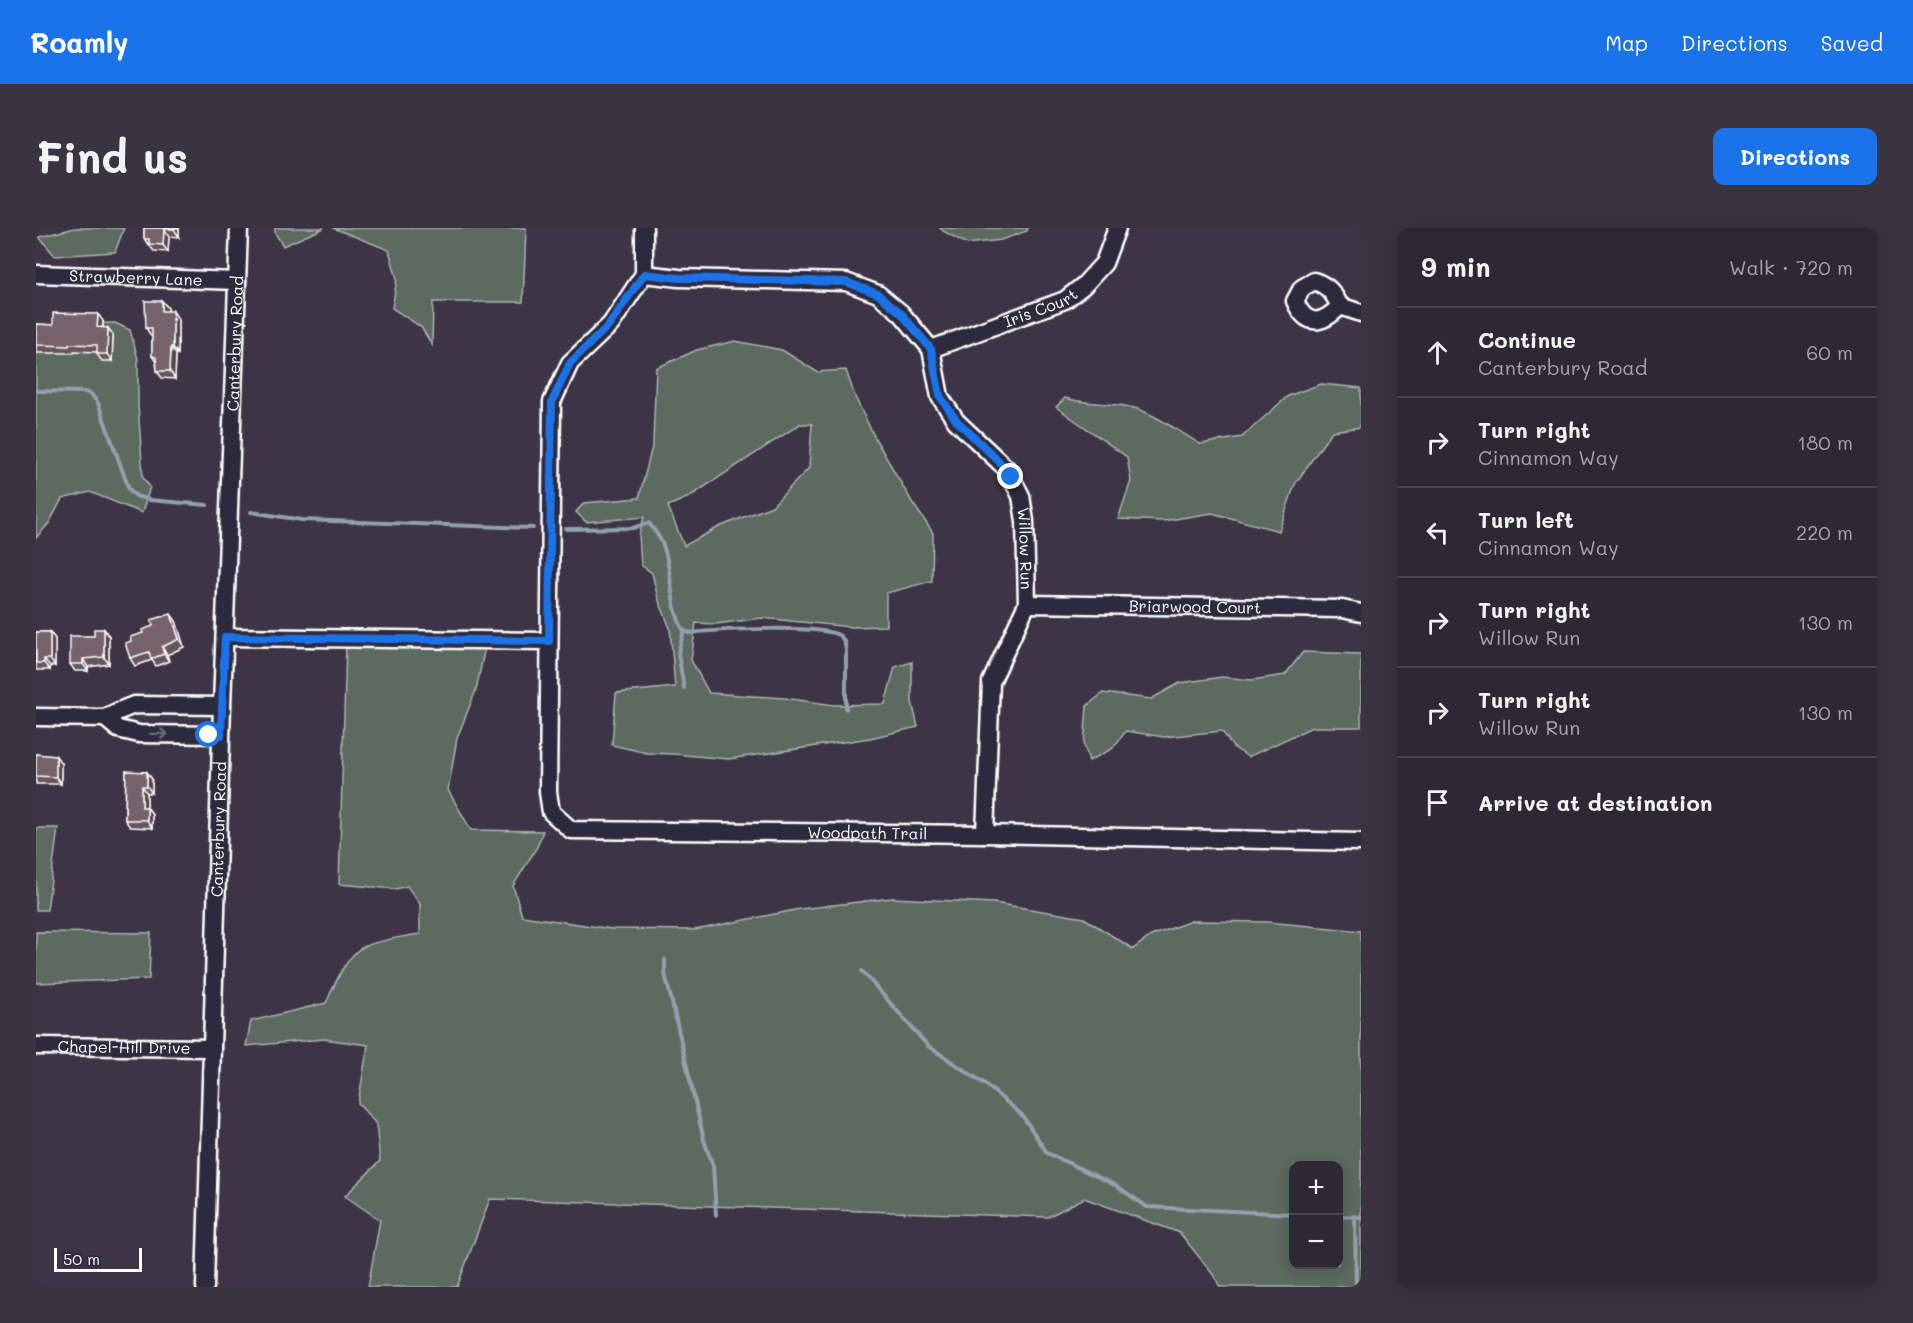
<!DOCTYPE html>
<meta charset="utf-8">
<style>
:root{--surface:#2e2834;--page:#3a3440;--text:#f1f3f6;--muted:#a7a6ac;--line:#49444f;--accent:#1a73e8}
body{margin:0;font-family:Mali,sans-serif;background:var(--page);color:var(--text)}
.controls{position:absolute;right:18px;bottom:18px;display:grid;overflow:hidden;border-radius:12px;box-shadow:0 3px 15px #0003}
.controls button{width:54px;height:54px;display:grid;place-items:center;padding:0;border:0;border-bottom:2px solid var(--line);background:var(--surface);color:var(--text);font:30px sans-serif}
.scale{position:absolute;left:18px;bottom:15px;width:88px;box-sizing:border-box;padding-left:6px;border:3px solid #fff;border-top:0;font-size:16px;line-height:21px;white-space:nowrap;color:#fff;-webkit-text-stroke:4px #2f2a3d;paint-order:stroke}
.stop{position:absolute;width:18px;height:18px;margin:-14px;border:4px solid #1a73e8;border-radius:50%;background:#fff}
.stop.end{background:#1a73e8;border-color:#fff;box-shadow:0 2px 6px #0008}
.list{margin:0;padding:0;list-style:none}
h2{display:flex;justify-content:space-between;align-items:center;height:78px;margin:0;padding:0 24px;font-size:26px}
h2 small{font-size:20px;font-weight:400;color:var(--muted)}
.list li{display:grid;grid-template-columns:39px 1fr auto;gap:18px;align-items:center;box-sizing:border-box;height:90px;padding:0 24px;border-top:2px solid var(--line)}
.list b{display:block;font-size:22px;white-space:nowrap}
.list p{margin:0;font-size:20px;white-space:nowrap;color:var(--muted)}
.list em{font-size:20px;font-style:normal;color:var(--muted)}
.icon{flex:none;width:33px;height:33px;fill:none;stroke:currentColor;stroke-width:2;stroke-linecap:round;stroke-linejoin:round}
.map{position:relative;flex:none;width:1325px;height:1059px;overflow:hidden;border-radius:12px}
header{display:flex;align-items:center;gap:36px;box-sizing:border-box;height:84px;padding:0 30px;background:var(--accent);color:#fff}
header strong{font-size:28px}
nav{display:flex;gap:33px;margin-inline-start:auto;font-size:21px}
.intro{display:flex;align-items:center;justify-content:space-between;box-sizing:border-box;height:144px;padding:0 36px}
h1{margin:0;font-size:42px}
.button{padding:15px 27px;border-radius:12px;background:var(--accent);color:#fff;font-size:21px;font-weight:700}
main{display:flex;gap:36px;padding:0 36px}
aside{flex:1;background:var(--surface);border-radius:12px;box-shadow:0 3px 15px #0003}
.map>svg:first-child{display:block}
</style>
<header>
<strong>Roamly</strong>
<nav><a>Map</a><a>Directions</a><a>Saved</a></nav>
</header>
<div class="intro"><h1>Find us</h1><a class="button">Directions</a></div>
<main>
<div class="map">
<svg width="1325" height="1059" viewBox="0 0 1325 1059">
<rect width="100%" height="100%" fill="#3d3546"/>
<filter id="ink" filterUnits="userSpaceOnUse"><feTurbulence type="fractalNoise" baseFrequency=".0167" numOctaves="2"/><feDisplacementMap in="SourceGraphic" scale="12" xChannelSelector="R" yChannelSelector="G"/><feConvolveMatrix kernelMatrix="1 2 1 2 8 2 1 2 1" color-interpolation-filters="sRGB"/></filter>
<g filter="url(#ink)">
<g fill="#5b6a61" stroke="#adb4b0" stroke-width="1.5" fill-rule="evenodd">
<polygon points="39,0 88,0 79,24 19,28 3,9"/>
<polygon points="239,0 288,0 247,18 239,5"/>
<polygon points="297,0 490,0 487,74 397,74 396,117 385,99 356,80 361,51 353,22"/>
<polygon points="904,0 992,0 991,3 965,12 931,16 907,3"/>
<polygon points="79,95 94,102 102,131 102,177 107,249 114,259 106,285 54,264 26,271 13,295 0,310 0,97"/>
<path d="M699,113L746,122L781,144L810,142L819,169L840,212L876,274L897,305L896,353L850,365V398L815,399L726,390L680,396L660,395L655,432L673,465L748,470L798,477L849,476L859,439L876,434V474L882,499L834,510L693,531L638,526L611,525L576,517L580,465L639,459L634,400L622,370L616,345L605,337L603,307L608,289L550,294L540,284L548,275L603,270L617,215L620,140L661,122ZM764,196H776L773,240L736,278L683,299L648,318L632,278L653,269Z"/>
<path d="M1285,156L1325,160V199L1296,203L1259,256L1243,303L1176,285L1127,293L1082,291L1095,253L1091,229L1020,179L1029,170C1050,177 1073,174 1094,179C1113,182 1147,206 1164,216L1206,209L1252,168Z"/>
<path d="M310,417L449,419L440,462L421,510L412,562L435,602L507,603L501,619L477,658L486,688L576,701L659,702L764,681L856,670L958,675L1048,690L1097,721L1115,708L1155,693L1231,694L1325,703V1059H1184L1179,1049L1144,1005L1048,970L1012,989L454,971L421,1059H332L344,992L309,968L344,933L340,896L322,875L332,817L288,811L210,818L215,793L290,775C298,758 306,737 321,723C331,714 370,708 384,706V676L371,658L360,661L303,656ZM1258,938H1302V1036H1258Z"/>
<polygon points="1267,424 1325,426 1325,499 1276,499 1212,529 1197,519 1186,503 1128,509 1090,503 1076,521 1053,533 1048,517 1051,478 1067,465 1115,471 1144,455 1186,449 1216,452 1249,447"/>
<polygon points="0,600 22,600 11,682 0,682"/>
<polygon points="0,704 115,705 113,751 0,755"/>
</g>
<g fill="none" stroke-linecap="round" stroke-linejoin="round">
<g stroke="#93a1ad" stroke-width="4">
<polyline points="0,163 49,164 55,166 62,175 93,261 100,268 113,272 171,277"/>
<polyline points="215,284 266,292 497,300"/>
<path d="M530,301L597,300L613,295C619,303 625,310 628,320C637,347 633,378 648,403L654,405C678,402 788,396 804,408C809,412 810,419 810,425V481"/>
<polyline points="648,460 642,425 648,403"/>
<polyline points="629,732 629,745 668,912 677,938 680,987"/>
<polyline points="826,743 892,818 949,856 986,887 1011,925 1079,957 1111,979 1258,986"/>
<polyline points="1302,988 1325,989"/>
<polyline points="1319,988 1320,1059"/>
</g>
<g stroke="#fff" stroke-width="21">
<g id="minor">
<path id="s1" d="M608,0V46L575,96L534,135L516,174L512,564L515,584L535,602L949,606L1325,614"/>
<path id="s2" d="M0,46L201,53"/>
<path id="s3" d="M608,46L643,50L810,54L842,66L865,85L895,121L904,169L920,193L971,241L985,268L989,293L991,376L955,454L949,606"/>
<path d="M1304,78C1286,97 1270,99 1259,73L1266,60L1278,53C1293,58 1297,65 1304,78L1325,85"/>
<path id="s4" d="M895,121L1029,72L1048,57L1068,35L1081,0"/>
<path id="s5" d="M991,376L1306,381L1325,385"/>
<polyline points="189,409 513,413"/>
<polyline points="0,489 69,490 83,483 98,477 186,478"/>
<polyline points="69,490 82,501 103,506 185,507"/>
<path id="s6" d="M0,818L176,820"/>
<path id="s7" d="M169,1059L186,478L203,0"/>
</g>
</g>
<use href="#minor" stroke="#2f2a3d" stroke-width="16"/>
</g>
<g fill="#65545c" stroke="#fff" stroke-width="1.5">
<polygon points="108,0 143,0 143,9 133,8 132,24 118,23 108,11"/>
<polygon points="126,73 132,80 132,83 142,91 142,126 140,126 139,151 126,150 121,143 120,134 116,128 116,108 115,108 110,100"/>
<polygon points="67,93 67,100 72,100 77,107 76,133 66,133 61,126 61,124 38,123 38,125 0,125 0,96 17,97"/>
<polygon points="140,393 148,419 131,427 133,433 120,438 116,432 99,438 94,430 95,413"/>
<polygon points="68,401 73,408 73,436 52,439 52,443 39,443 34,436 58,408"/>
<polygon points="0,404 14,404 19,411 19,438 14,438 14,442 0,442"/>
<polygon points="0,526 25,535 25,556 0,556"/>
<polygon points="90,543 116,551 116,565 111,565 111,579 116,586 116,600 94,599 89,592"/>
</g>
<g fill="#53454b" stroke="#fff" stroke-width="1.5">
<polygon points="138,0 143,0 143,9 138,1"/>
<polygon points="128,1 133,8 132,24 127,17"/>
<polygon points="126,73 132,80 132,91 126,83"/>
<polygon points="137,83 142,91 142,126 137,119"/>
<polygon points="62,86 67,93 66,107 61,99"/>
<polygon points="72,100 77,107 76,133 71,126"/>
<polygon points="135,119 140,126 139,151 134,143"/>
<polygon points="135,386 140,393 148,419 143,411"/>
<polygon points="68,401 73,408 73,436 68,429"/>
<polygon points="14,404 19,411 19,438 14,431"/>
<polygon points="126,419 131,427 133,433 128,426"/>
<polygon points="8,431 14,438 14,442 8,435"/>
<polygon points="47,431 52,439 52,443 47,436"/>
<polygon points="20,528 25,535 25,556 20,549"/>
<polygon points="111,544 116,551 116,565 111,558"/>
<polygon points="106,558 111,565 111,586 106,579"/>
<polygon points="111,579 116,586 116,600 111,592"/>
</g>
<g fill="#76626b" stroke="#fff" stroke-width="1.5">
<polygon points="108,0 138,0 138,1 128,1 127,17 113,16 113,11 108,11"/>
<polygon points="109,73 126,73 126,83 137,83 137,119 135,119 134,143 121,143 120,129 116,128 116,100 110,100"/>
<polygon points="17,85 62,86 61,99 72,100 71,126 61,126 61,117 33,116 33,118 0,117 0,96 17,97"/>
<polygon points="135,386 143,411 126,419 128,426 115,431 113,424 94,430 89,415 95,413 94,409 107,405 106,402 117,398 115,392"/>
<polygon points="58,401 68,401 68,429 47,431 47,436 34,436 34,408 58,408"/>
<polygon points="0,404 14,404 14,431 8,431 8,435 0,435"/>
<polygon points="0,526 20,528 20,549 0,548"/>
<polygon points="90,543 111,544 111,558 106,558 106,579 111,579 111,592 89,592"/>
</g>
<defs><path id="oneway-shaft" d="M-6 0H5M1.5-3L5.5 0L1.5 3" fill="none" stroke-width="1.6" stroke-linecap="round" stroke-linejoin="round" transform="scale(1.5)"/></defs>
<use stroke="#6d6a77" href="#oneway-shaft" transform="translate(123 506) rotate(1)"/>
</g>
<g fill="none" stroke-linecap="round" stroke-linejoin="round" filter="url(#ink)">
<polyline stroke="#1a73e8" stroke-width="8" points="173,507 185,507 189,409 513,413 516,174 534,135 574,96 608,46 643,50 810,54 842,66 865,85 895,121 904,168 920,192 971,241 975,249"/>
</g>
<g text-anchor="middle" stroke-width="4.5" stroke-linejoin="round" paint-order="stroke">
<g font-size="16" fill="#fff" stroke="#2f2a3d">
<text dy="6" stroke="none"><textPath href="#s2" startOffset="100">Strawberry Lane</textPath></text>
<text dy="6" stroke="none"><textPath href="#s4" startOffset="117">Iris Court</textPath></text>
<text dy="6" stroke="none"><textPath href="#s7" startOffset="944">Canterbury Road</textPath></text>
<text dy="6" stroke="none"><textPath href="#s3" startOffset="544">Willow Run</textPath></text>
<text dy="6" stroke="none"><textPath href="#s5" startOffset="168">Briarwood Court</textPath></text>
<text dy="6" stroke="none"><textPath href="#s7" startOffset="458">Canterbury Road</textPath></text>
<text dy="6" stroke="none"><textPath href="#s1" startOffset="939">Woodpath Trail</textPath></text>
<text dy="6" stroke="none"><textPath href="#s6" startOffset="88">Chapel-Hill Drive</textPath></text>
</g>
</g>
</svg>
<div class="controls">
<button>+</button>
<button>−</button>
</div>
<div class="scale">50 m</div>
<div class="stop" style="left:173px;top:507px"></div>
<div class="stop end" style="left:975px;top:249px"></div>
</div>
<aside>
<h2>9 min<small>Walk · 720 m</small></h2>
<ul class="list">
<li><svg class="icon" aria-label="ahead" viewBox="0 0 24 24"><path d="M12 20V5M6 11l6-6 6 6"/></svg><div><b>Continue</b><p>Canterbury Road</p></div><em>60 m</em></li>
<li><svg class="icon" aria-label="right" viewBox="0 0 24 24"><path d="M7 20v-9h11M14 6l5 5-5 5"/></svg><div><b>Turn right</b><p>Cinnamon Way</p></div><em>180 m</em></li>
<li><svg class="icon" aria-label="left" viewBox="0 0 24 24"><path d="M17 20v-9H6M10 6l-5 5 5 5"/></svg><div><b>Turn left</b><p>Cinnamon Way</p></div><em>220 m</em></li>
<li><svg class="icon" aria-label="right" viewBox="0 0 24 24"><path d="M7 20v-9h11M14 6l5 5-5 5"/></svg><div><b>Turn right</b><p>Willow Run</p></div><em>130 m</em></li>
<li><svg class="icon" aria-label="right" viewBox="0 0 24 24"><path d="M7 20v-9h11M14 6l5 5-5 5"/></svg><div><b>Turn right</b><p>Willow Run</p></div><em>130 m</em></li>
<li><svg class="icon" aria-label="arrive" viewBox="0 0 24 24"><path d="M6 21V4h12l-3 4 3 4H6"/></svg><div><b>Arrive at destination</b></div></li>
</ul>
</aside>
</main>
